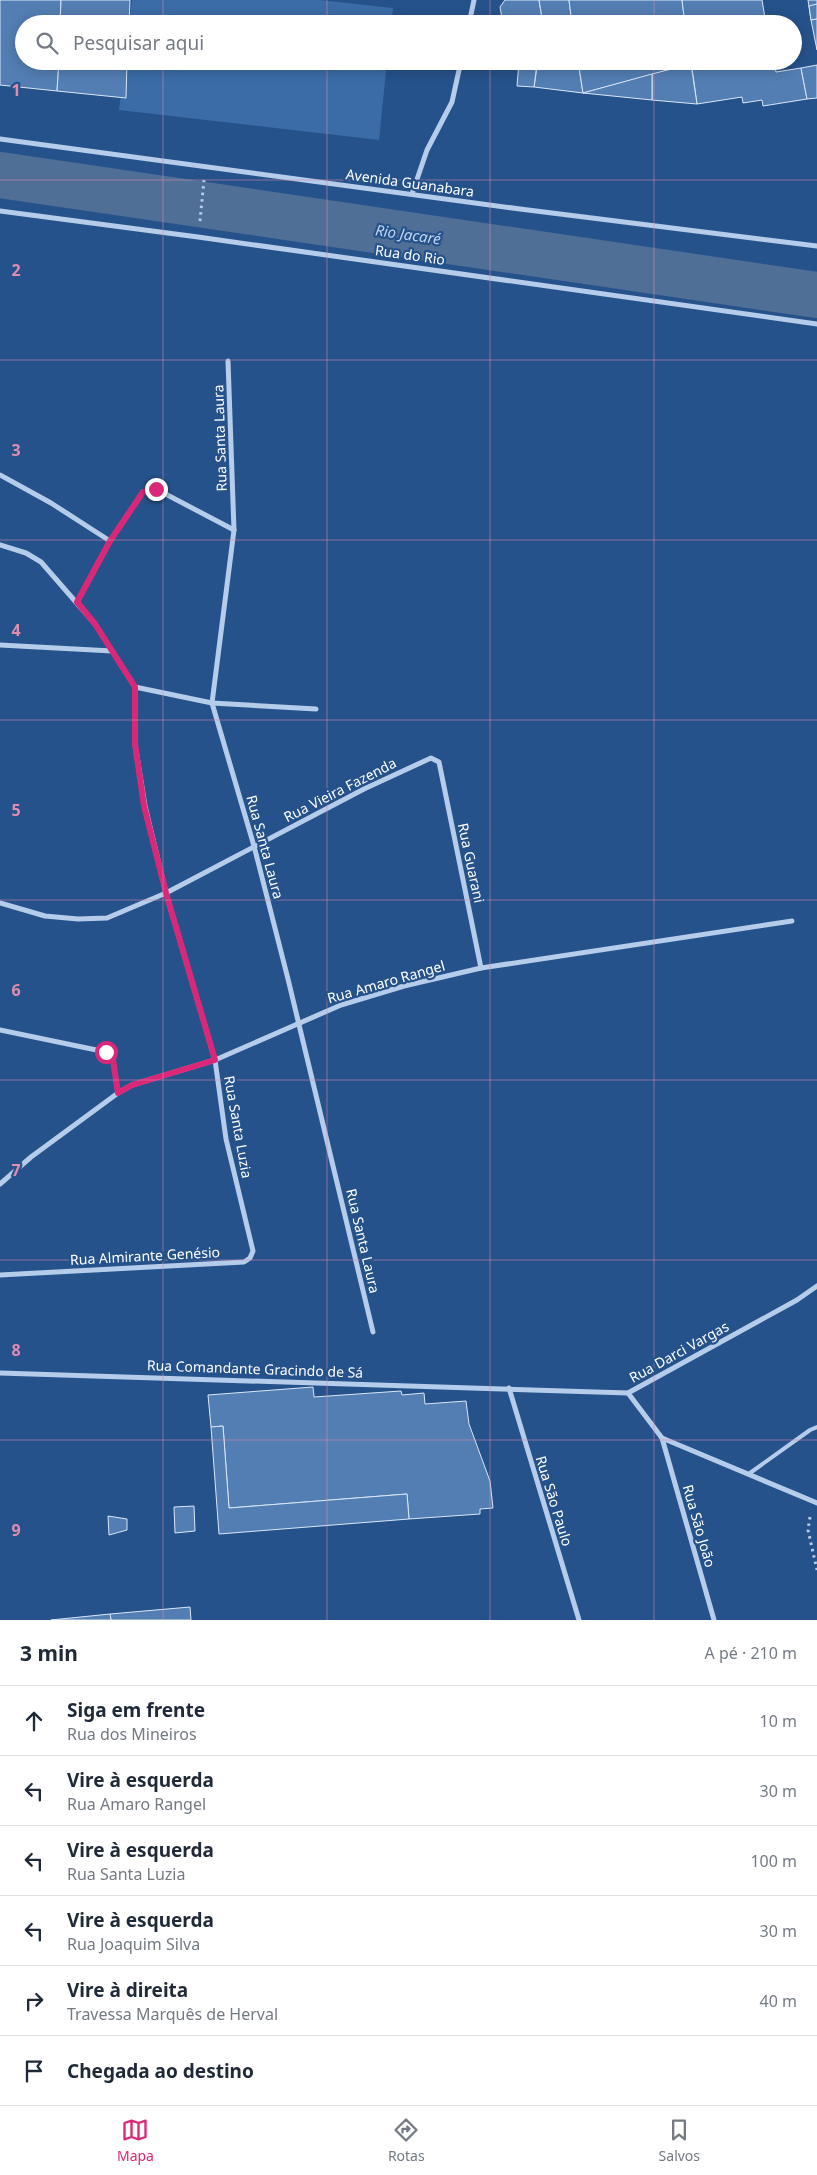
<!DOCTYPE html>
<html lang="pt">
<meta charset="utf-8">
<style>
:root{--surface:#fff;--page:#f2f2f3;--text:#1f2937;--muted:#747a83;--line:#e0e1e3;--accent:#db2777}
body{margin:0;font-family:"Noto Sans",sans-serif;background:var(--page);color:var(--text)}
.stop{position:absolute;width:15px;height:15px;margin:-11px;border:4px solid #db2777;border-radius:50%;background:#fff}
.stop.end{background:#db2777;border-color:#fff;box-shadow:0 1px 5px #0008}
.list{margin:0;padding:0;list-style:none}
h2{display:flex;justify-content:space-between;align-items:center;height:65px;margin:0;padding:0 20px;font-size:21px}
h2 small{font-size:16px;font-weight:400;color:var(--muted)}
.list li{display:grid;grid-template-columns:32px 1fr auto;gap:15px;align-items:center;box-sizing:border-box;height:70px;padding:0 20px;border-top:1px solid var(--line)}
.list b{display:block;font-size:19px;white-space:nowrap}
.list p{margin:0;font-size:16px;white-space:nowrap;color:var(--muted)}
.list em{font-size:16px;font-style:normal;color:var(--muted)}
.icon{flex:none;width:28px;height:28px;fill:none;stroke:currentColor;stroke-width:2;stroke-linecap:round;stroke-linejoin:round}
.map{position:relative;flex:none;width:817px;height:1620px;overflow:hidden}
.search{position:absolute;background:var(--surface);box-shadow:0 2px 12px #0003;left:15px;right:15px;top:15px;height:55px;display:flex;align-items:center;gap:12px;box-sizing:border-box;padding:0 18px;border-radius:28px;color:var(--muted);font-size:19px}
.sheet{height:485px;background:var(--surface)}
nav{display:flex;justify-content:space-around;align-items:center;box-sizing:border-box;height:70px;border-top:1px solid var(--line);background:var(--surface);font-size:14px;color:var(--muted)}
nav a{display:grid;justify-items:center;gap:2px}
nav .on{color:var(--accent)}
.map>svg:first-child{display:block}
</style>
<div class="map">
<svg width="817" height="1620" viewBox="0 0 817 1620">
<rect width="100%" height="100%" fill="#26528b"/>
<g fill="#3b6ca7">
<polygon points="132,0 319,0 393,8 391,24 129,24"/>
<polygon points="125,61 387,61 379,140 119,110"/>
</g>
<g fill="none" stroke-linecap="round" stroke-linejoin="round">
<polyline stroke="#506f97" stroke-width="46" points="0,175 817,295"/>
</g>
<g fill="#537eb3" stroke="#d9e7f8">
<polygon points="0,0 61,0 60,24 24,24 24,61 59,61 57,91 0,85"/>
<polygon points="61,0 130,0 129,24 60,24"/>
<polygon points="505,0 539,0 543,24 503,24 500,7"/>
<polygon points="539,0 569,0 572,24 543,24"/>
<polygon points="569,0 682,0 685,24 572,24"/>
<polygon points="682,0 762,0 766,24 685,24"/>
<polygon points="808,0 817,0 817,19 811,20"/>
<polygon points="817,4 817,19 811,20 809,6"/>
<polygon points="817,19 817,50 811,20"/>
<polygon points="59,61 127,61 126,98 57,91"/>
<polygon points="538,61 578,61 583,93 534,87"/>
<polygon points="578,61 691,61 691,64 583,93"/>
<polygon points="691,61 774,61 776,72 801,68 807,99 763,106 762,100 743,103 742,97 697,104"/>
<polygon points="519,62 537,63 534,87 517,86"/>
<polygon points="691,64 697,104 652,100 652,74"/>
<polygon points="817,65 817,98 807,99 801,68"/>
<polygon points="652,74 652,100 583,93"/>
<polygon points="313,1387 314,1397 401,1391 402,1395 424,1393 425,1404 466,1401 469,1424 490,1481 493,1508 480,1509 480,1514 409,1519 407,1494 229,1508 223,1426 211,1427 208,1395"/>
<polygon points="223,1426 229,1508 407,1494 409,1519 219,1534 211,1427"/>
<polygon points="194,1506 195,1531 175,1533 174,1507"/>
<polygon points="108,1516 127,1519 127,1530 109,1535"/>
<polygon points="190,1607 191,1620 111,1620 110,1614"/>
<polygon points="110,1614 111,1620 51,1620"/>
</g>
<g fill="none" stroke-linecap="round" stroke-linejoin="round">
<g stroke="#b5ccea" stroke-width="3" stroke-dasharray="2.5 4" stroke-linecap="butt">
<polyline points="200,221 204,180"/>
<polyline points="810,1517 808,1530 817,1570"/>
</g>
<polyline stroke="#b5ccea" stroke-width="4" points="750,1473 810,1430 817,1427"/>
<g stroke="#b5ccea" stroke-width="5">
<polyline points="469,24 474,0"/>
<polyline points="0,139 520,209 817,246"/>
<polyline points="412,194 427,150 452,102 461,61"/>
<polyline points="0,211 198,237 817,324"/>
<polyline points="228,361 234,530 212,703 254,846 288,979 373,1332"/>
<polyline points="0,475 51,503 110,541"/>
<polyline points="0,545 26,553 41,562 95,624 135,687 212,703 316,709"/>
<polyline points="77,602 110,541 143,492 156,489 234,530"/>
<polyline points="0,645 112,651"/>
<polyline points="0,903 45,916 78,919 107,918 166,893 364,789 431,758 439,762 481,968"/>
<polyline points="0,1030 106,1052 113,1060 118,1093"/>
<polyline points="0,1184 31,1157 118,1093 132,1085 215,1060 341,1005 404,986 481,968 792,921"/>
<polyline points="0,1275 244,1262 250,1258 253,1251 226,1139 215,1060 166,893 145,806 135,744 135,687"/>
<polyline points="0,1373 628,1393 797,1300 817,1286"/>
<polyline points="509,1388 579,1620"/>
<polyline points="628,1393 662,1438 817,1503"/>
<polyline points="662,1438 714,1620"/>
</g>
</g>
<g fill="none" stroke-linecap="round" stroke-linejoin="round">
<polyline stroke="#db2777" stroke-width="6" points="106,1052 113,1060 118,1093 132,1085 215,1060 166,893 144,806 135,744 135,687 95,624 77,602 110,541 143,492 156,489"/>
</g>
<path fill="none" stroke="#e08cad" stroke-width="1" stroke-opacity="0.55" d="M163,0V24M327,0V24M490,0V24M654,0V24M163,61V1620M327,61V1620M490,61V1620M654,61V1620M0,180H817M0,360H817M0,540H817M0,720H817M0,900H817M0,1080H817M0,1260H817M0,1440H817"/>
<g text-anchor="middle" stroke-width="4.5" stroke-linejoin="round" paint-order="stroke">
<g font-size="14" fill="#fff" stroke="#26528b">
<text transform="translate(410 183) rotate(8)" y="5">Avenida Guanabara</text>
<text transform="translate(410 255) rotate(8)" y="5">Rua do Rio</text>
<text transform="translate(220 438) rotate(-92)" y="5">Rua Santa Laura</text>
<text transform="translate(340 790) rotate(-27)" y="5">Rua Vieira Fazenda</text>
<text transform="translate(265 847) rotate(75)" y="5">Rua Santa Laura</text>
<text transform="translate(471 863) rotate(78)" y="5">Rua Guarani</text>
<text transform="translate(386 982) rotate(-16)" y="5">Rua Amaro Rangel</text>
<text transform="translate(238 1127) rotate(80)" y="5">Rua Santa Luzia</text>
<text transform="translate(363 1241) rotate(77)" y="5">Rua Santa Laura</text>
<text transform="translate(145 1256) rotate(-3)" y="5">Rua Almirante Genésio</text>
<text transform="translate(679 1352) rotate(-29)" y="5">Rua Darci Vargas</text>
<text transform="translate(255 1369) rotate(2)" y="5">Rua Comandante Gracindo de Sá</text>
<text transform="translate(554 1501) rotate(73)" y="5">Rua São Paulo</text>
<text transform="translate(699 1526) rotate(74)" y="5">Rua São João</text>
</g>
<g font-size="15" font-style="italic" fill="#c0d6f1" stroke="#26528b">
<text transform="translate(408 235) rotate(8)" y="5">Rio Jacaré</text>
</g>
</g>
<g font-size="16" text-anchor="middle" font-weight="bold" fill="#e08cad" stroke="#26528b" stroke-width="4.5" stroke-linejoin="round" paint-order="stroke">
<text x="16" y="96">1</text>
<text x="16" y="276">2</text>
<text x="16" y="456">3</text>
<text x="16" y="636">4</text>
<text x="16" y="816">5</text>
<text x="16" y="996">6</text>
<text x="16" y="1176">7</text>
<text x="16" y="1356">8</text>
<text x="16" y="1536">9</text>
</g>
</svg>
<div class="stop" style="left:106px;top:1052px"></div>
<div class="stop end" style="left:156px;top:489px"></div>
<div class="search"><svg class="icon" aria-label="search" viewBox="0 0 24 24"><circle cx="10" cy="10" r="6"/><path d="M15 15l6 6"/></svg>Pesquisar aqui</div>
</div>
<section class="sheet">
<h2>3 min<small>A pé · 210 m</small></h2>
<ul class="list">
<li><svg class="icon" aria-label="ahead" viewBox="0 0 24 24"><path d="M12 20V5M6 11l6-6 6 6"/></svg><div><b>Siga em frente</b><p>Rua dos Mineiros</p></div><em>10 m</em></li>
<li><svg class="icon" aria-label="left" viewBox="0 0 24 24"><path d="M17 20v-9H6M10 6l-5 5 5 5"/></svg><div><b>Vire à esquerda</b><p>Rua Amaro Rangel</p></div><em>30 m</em></li>
<li><svg class="icon" aria-label="left" viewBox="0 0 24 24"><path d="M17 20v-9H6M10 6l-5 5 5 5"/></svg><div><b>Vire à esquerda</b><p>Rua Santa Luzia</p></div><em>100 m</em></li>
<li><svg class="icon" aria-label="left" viewBox="0 0 24 24"><path d="M17 20v-9H6M10 6l-5 5 5 5"/></svg><div><b>Vire à esquerda</b><p>Rua Joaquim Silva</p></div><em>30 m</em></li>
<li><svg class="icon" aria-label="right" viewBox="0 0 24 24"><path d="M7 20v-9h11M14 6l5 5-5 5"/></svg><div><b>Vire à direita</b><p>Travessa Marquês de Herval</p></div><em>40 m</em></li>
<li><svg class="icon" aria-label="arrive" viewBox="0 0 24 24"><path d="M6 21V4h12l-3 4 3 4H6"/></svg><div><b>Chegada ao destino</b></div></li>
</ul>
</section>
<nav>
<a class="on"><svg class="icon" aria-label="map" viewBox="0 0 24 24"><path d="M3 6l6-2 6 2 6-2v14l-6 2-6-2-6 2zM9 4v14M15 6v14"/></svg>Mapa</a>
<a><svg class="icon" aria-label="directions" viewBox="0 0 24 24"><path d="M12 3l9 9-9 9-9-9zM9 14v-3h6M13 9l2 2-2 2"/></svg>Rotas</a>
<a><svg class="icon" aria-label="saved" viewBox="0 0 24 24"><path d="M7 4h10v16l-5-4-5 4z"/></svg>Salvos</a>
</nav>
